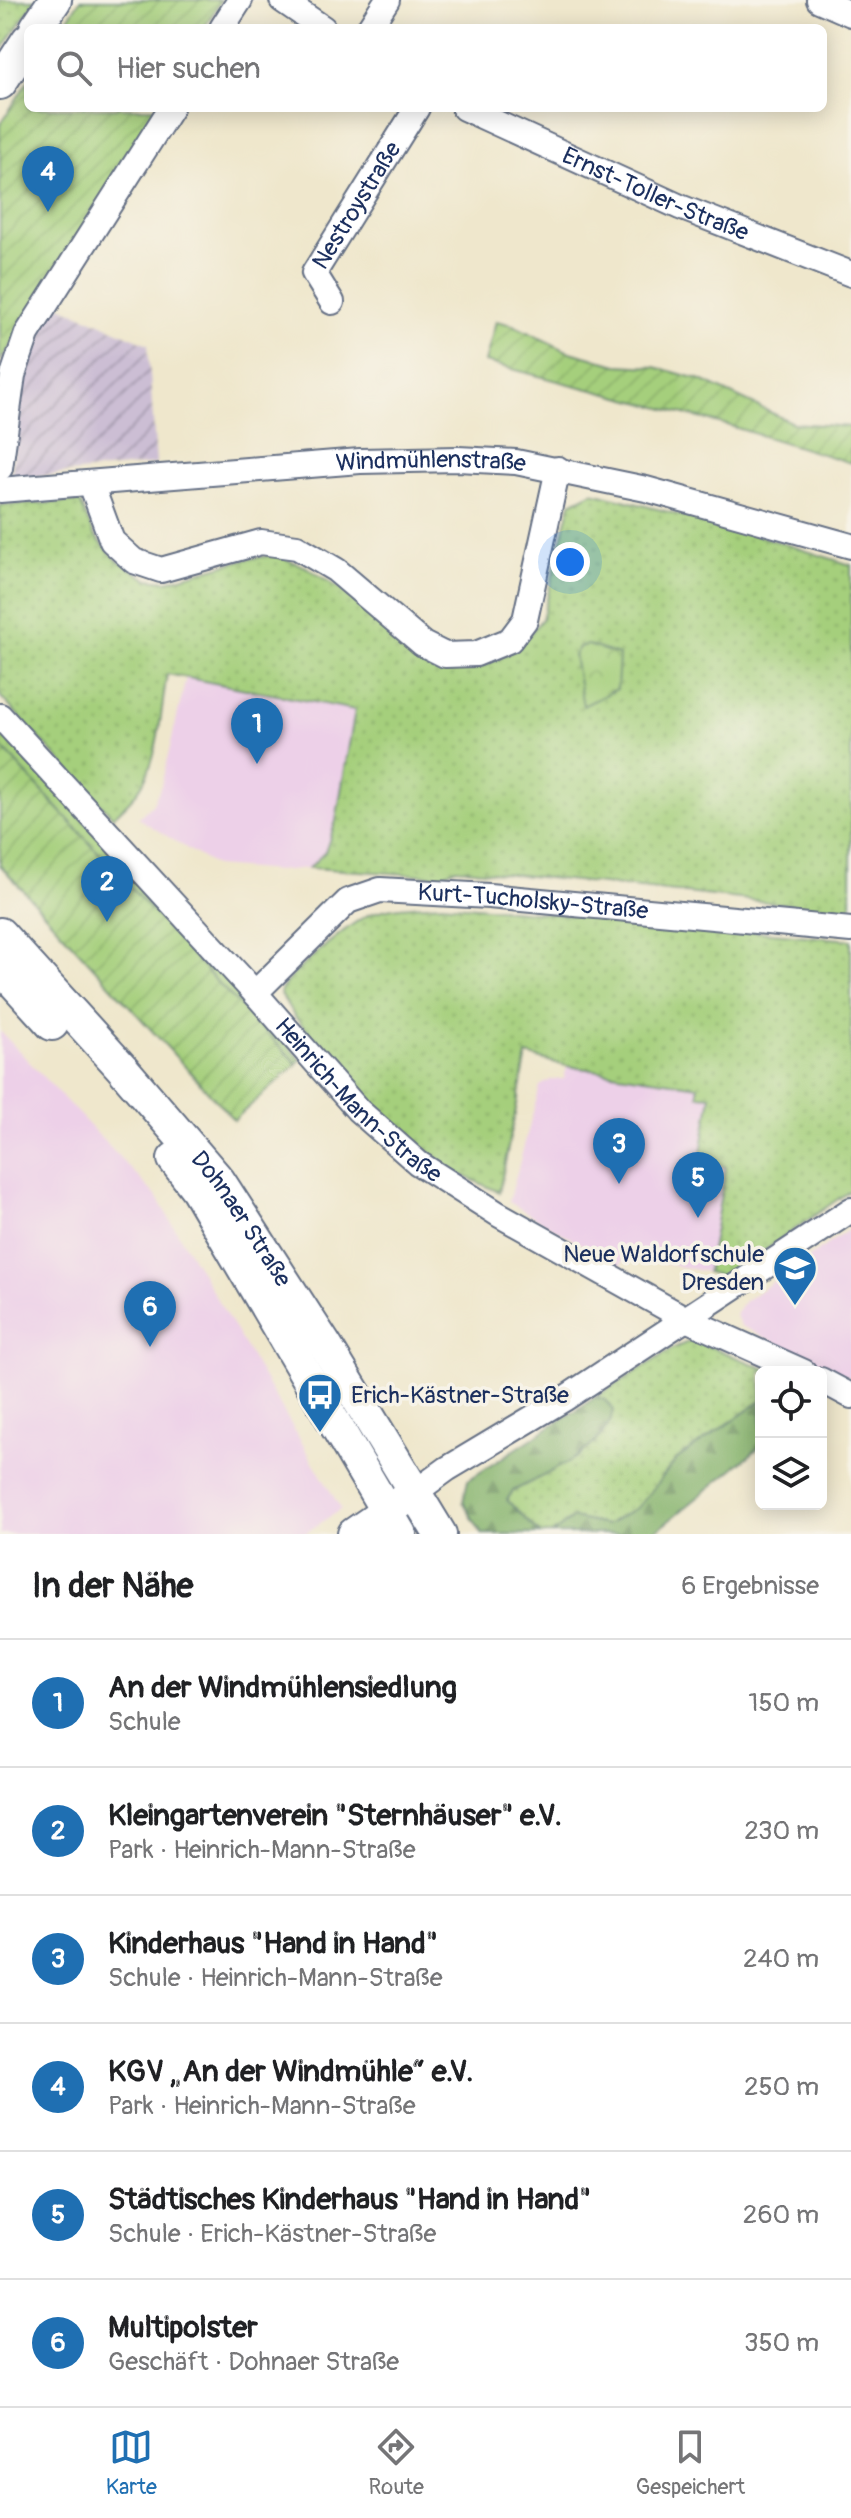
<!DOCTYPE html>
<html lang="de">
<meta charset="utf-8">
<style>
:root{--surface:#fff;--page:#f6f6f6;--text:#202124;--muted:#757577;--line:#e0e0e0;--accent:#1f6fb2}
body{margin:0;font-family:Pangolin,sans-serif;background:var(--page);color:var(--text)}
.controls{position:absolute;right:24px;bottom:24px;display:grid;overflow:hidden;border-radius:12px;box-shadow:0 4px 20px #0003}
.controls button{width:72px;height:72px;display:grid;place-items:center;padding:0;border:0;border-bottom:2px solid var(--line);background:var(--surface);color:var(--text);font:40px sans-serif}
.you{position:absolute;left:570px;top:562px;width:28px;height:28px;margin:-20px;border:6px solid #fff;border-radius:50%;background:#1a73e8;box-shadow:0 0 0 12px #1a73e833}
.badge{display:grid;place-items:center;width:52px;height:52px;border-radius:50%;background:var(--accent);color:#fff;font-size:26px;font-weight:700}
.pin{position:absolute;translate:-50% -66px;filter:drop-shadow(0 2px 4px #0008)}
.pin::after{content:'';position:absolute;top:42px;width:28px;height:24px;background:inherit;clip-path:polygon(0 0,100% 0,50% 100%)}
.list{margin:0;padding:0;list-style:none}
h2{display:flex;justify-content:space-between;align-items:center;height:104px;margin:0;padding:0 32px;font-size:34px}
h2 small{font-size:26px;font-weight:400;color:var(--muted)}
.list li{display:grid;grid-template-columns:52px 1fr auto;gap:24px;align-items:center;box-sizing:border-box;height:128px;padding:0 32px;border-top:2px solid var(--line)}
.list b{display:block;font-size:30px;white-space:nowrap}
.list p{margin:0;font-size:26px;white-space:nowrap;color:var(--muted)}
.list em{font-size:26px;font-style:normal;color:var(--muted)}
.icon{flex:none;width:44px;height:44px;fill:none;stroke:currentColor;stroke-width:2;stroke-linecap:round;stroke-linejoin:round}
.map{position:relative;flex:none;width:851px;height:1534px;overflow:hidden}
.search{position:absolute;background:var(--surface);box-shadow:0 4px 20px #0003;left:24px;right:24px;top:24px;height:88px;display:flex;align-items:center;gap:20px;box-sizing:border-box;padding:0 28px;border-radius:12px;color:var(--muted);font-size:30px}
.sheet{height:872px;background:var(--surface)}
nav{display:flex;justify-content:space-around;align-items:center;box-sizing:border-box;height:112px;border-top:2px solid var(--line);background:var(--surface);font-size:22px;color:var(--muted)}
nav a{display:grid;justify-items:center;gap:4px}
nav .on{color:var(--accent)}
.map>svg:first-child{display:block}
</style>
<div class="map">
<svg width="851" height="1534" viewBox="0 0 851 1534">
<defs>
<pattern id="industrial-furrows" width="10" height="10" patternUnits="userSpaceOnUse" patternTransform="scale(2)"><rect width="10" height="10" fill="#ccbed4"/><path d="M-1 1l2-2M0 10L10 0M9 11l2-2" fill="none" stroke="#a59baf"/></pattern>
<pattern id="grass-dots" width="8" height="8" patternUnits="userSpaceOnUse" patternTransform="scale(2)"><rect width="8" height="8" fill="#a5cf7b"/><path d="M2 2h.1M6 6h.1" fill="none" stroke="#8db26d" stroke-width="1.8" stroke-linecap="round"/></pattern>
<pattern id="forest-firs" width="22" height="20" patternUnits="userSpaceOnUse" patternTransform="scale(2)"><rect width="22" height="20" fill="#84b26b"/><path d="M5 1l3.5 6h-7zM16 11l3.5 6h-7z" fill="#6b915b"/></pattern>
<pattern id="park-crowns" width="20" height="18" patternUnits="userSpaceOnUse" patternTransform="scale(2)"><rect width="20" height="18" fill="#a5cf7b"/><path d="M2 6a3 3 0 1 1 6 0M12 15a3 3 0 1 1 6 0" fill="none" stroke="#8db26d"/></pattern>
<pattern id="garden-furrows" width="10" height="10" patternUnits="userSpaceOnUse" patternTransform="scale(2)"><rect width="10" height="10" fill="#a5cf7b"/><path d="M-1 1l2-2M0 10L10 0M9 11l2-2" fill="none" stroke="#8db26d"/></pattern>
</defs>
<rect width="100%" height="100%" fill="#f7f3e8"/>
<filter id="ink" filterUnits="userSpaceOnUse"><feTurbulence type="fractalNoise" baseFrequency=".0125" numOctaves="2"/><feDisplacementMap in="SourceGraphic" scale="16" xChannelSelector="R" yChannelSelector="G"/><feConvolveMatrix kernelMatrix="1 2 1 2 8 2 1 2 1" color-interpolation-filters="sRGB"/></filter>
<filter id="wash" filterUnits="userSpaceOnUse"><feTurbulence type="fractalNoise" baseFrequency=".006" numOctaves="4" result="noise"/><feDisplacementMap in="SourceGraphic" scale="32" xChannelSelector="R" yChannelSelector="G"/><feGaussianBlur stdDeviation="1.8" result="paint"/><feColorMatrix in="noise" values="0 0 0 0 0 0 0 0 0 0 0 0 0 0 0 0 0 1.4 0 .05"/><feComposite in="paint" operator="in"/></filter>
<g filter="url(#wash)">
<rect width="100%" height="100%" fill="#efe7cc"/>
<g fill="#edd0e8">
<polygon points="186,678 356,710 336,821 325,852 309,868 277,871 215,866 138,818 153,803 161,786"/>
<polygon points="0,1031 156,1196 341,1509 304,1534 0,1534"/>
<polygon points="567,1066 698,1086 711,1096 700,1159 726,1166 707,1272 625,1256 620,1267 509,1202 540,1086 552,1079 564,1079"/>
<polygon points="851,1228 851,1378 741,1326 735,1314 745,1301"/>
</g>
<polygon fill="url(#industrial-furrows)" points="54,303 148,344 156,464 11,479 26,350"/>
<g fill="url(#grass-dots)" stroke="#607f6c" stroke-width="2">
<polygon points="0,0 35,0 0,53"/>
<path d="M593,492L763,537L851,565V911L456,868L440,876L309,868L325,852L336,821L355,710L167,674C161,707 160,748 145,779C138,794 125,806 113,817L0,696V505L80,502L94,535L117,560L147,579L167,581L242,560L275,555L306,567L343,591L415,657L451,672L480,668L517,649L542,619L571,503Z"/>
<polygon points="0,728 301,1060 297,1064 213,978 0,745"/>
<path d="M442,904L851,940V1190L726,1277L707,1272L726,1167L700,1159L711,1096L698,1095V1086L567,1066L527,1055L499,1192L453,1171L379,1112L294,1016L280,993C286,975 350,924 368,915C391,905 418,906 442,904Z"/>
<polygon points="693,1340 773,1372 761,1372 761,1401 677,1459 638,1507 606,1525 573,1518 552,1534 540,1534 506,1501 513,1491 581,1455 605,1400 596,1397 674,1348"/>
</g>
<g fill="url(#forest-firs)" stroke="#507064" stroke-width="2">
<path d="M596,1397L605,1400L614,1410C606,1451 547,1473 513,1491L507,1500L540,1534H482L463,1502L468,1480Z"/>
<polygon points="761,1401 761,1446 660,1528 649,1534 552,1534 573,1518 606,1525 638,1507 677,1459"/>
</g>
<polygon fill="url(#park-crowns)" stroke="#607f6c" stroke-width="2" points="588,645 619,655 617,689 583,706 574,656 579,647"/>
<g fill="url(#garden-furrows)" stroke="#607f6c" stroke-width="2">
<polygon points="80,0 221,0 204,28 62,28"/>
<polygon points="28,81 28,108 157,108 44,299 0,361 0,125"/>
<polygon points="496,321 513,325 567,351 617,365 655,367 699,379 793,423 851,427 851,463 727,425 485,362"/>
<polygon points="0,745 213,978 297,1064 234,1120 0,865"/>
</g>
</g>
<g filter="url(#ink)">
<g fill="none" stroke-linecap="round" stroke-linejoin="round">
<g stroke="#656f84" stroke-width="28">
<g id="minor">
<polyline points="282,0 323,28"/>
<polyline points="819,0 851,14"/>
<polyline points="222,28 240,0"/>
<polyline points="369,28 387,0"/>
<path id="s1" d="M464,108L680,207L851,274"/>
<path id="s2" d="M332,302L314,273L417,108"/>
<polyline points="0,468 13,375 27,334 171,108"/>
<polyline points="91,484 112,541 134,561 161,570 261,542 297,547 336,570 423,644 445,655 476,654 510,640 525,620 558,469"/>
<path id="s3" d="M0,490L360,461L458,459L516,462L646,489L851,546"/>
<path id="s4" d="M0,716L255,993L358,1110L418,1163L498,1214L686,1319L804,1372"/>
<path id="s5" d="M255,993L348,901L380,890L489,896L851,930"/>
<polyline points="821,1380 851,1396"/>
<polyline points="414,1493 447,1469 564,1399 851,1210"/>
</g>
</g>
<g stroke="#656f84" stroke-width="36">
<g id="major">
<polyline points="36,28 55,0"/>
<polyline points="0,83 28,40"/>
<path id="s6" d="M0,934L122,1068L219,1181L327,1348L440,1534"/>
<polyline points="0,967 52,1024"/>
<polyline points="174,1159 197,1189 400,1534"/>
<polyline points="354,1534 405,1499"/>
</g>
</g>
<use href="#minor" stroke="#fff" stroke-width="24"/>
<use href="#major" stroke="#fff" stroke-width="32"/>
</g>
</g>
<defs>
<g id="school-pin" transform="scale(2.3)"><path d="M0 17L-7.5 6A9.5 9.5 0 1 1 7.5 6Z" fill="#1f6fb2" stroke="#f7f3e8"/><path d="M0-5L7-2L0 1L-7-2ZM-4 1L0 2.5L4 1V4Q0 6-4 4Z" fill="#fff"/></g>
<g id="bus-pin" transform="scale(2.3)"><path d="M0 17L-7.5 6A9.5 9.5 0 1 1 7.5 6Z" fill="#1f6fb2" stroke="#f7f3e8"/><path d="M-5-6H5V4H4V6H2V4H-2V6H-4V4H-5ZM-3.5-4V0h7V-4ZM-3.5 1.2v1.5H-2V1.2ZM2 1.2v1.5H3.5V1.2Z" fill="#fff"/></g>
</defs>
<g fill-rule="evenodd">
<use href="#school-pin" x="795" y="1268"/>
<use href="#bus-pin" x="320" y="1395"/>
</g>
<g text-anchor="middle" stroke-width="7" stroke-linejoin="round" paint-order="stroke">
<g font-size="24" fill="#1b2f5e" stroke="#f7f3e8">
<text dy="8" stroke="none"><textPath href="#s1" startOffset="210">Ernst-Toller-Straße</textPath></text>
<text dy="8" stroke="none"><textPath href="#s2" startOffset="114">Nestroystraße</textPath></text>
<text dy="8" stroke="none"><textPath href="#s3" startOffset="432">Windmühlenstraße</textPath></text>
<text dy="8" stroke="none"><textPath href="#s5" startOffset="318">Kurt-Tucholsky-Straße</textPath></text>
<text dy="8" stroke="none"><textPath href="#s4" startOffset="526">Heinrich-Mann-Straße</textPath></text>
<text dy="8" stroke="none"><textPath href="#s6" startOffset="374">Dohnaer Straße</textPath></text>
</g>
<g font-size="24" fill="#1b2f5e" stroke="#f7f3e8" text-anchor="end">
<text x="764" y="1262">Neue Waldorfschule<tspan x="764" dy="28">Dresden</tspan></text>
<text x="351" y="1403" text-anchor="start">Erich-Kästner-Straße</text>
</g>
</g>
</svg>
<div class="controls">
<button><svg class="icon" aria-label="locate" viewBox="0 0 24 24"><circle cx="12" cy="12" r="6"/><path d="M12 2v4M12 18v4M2 12h4M18 12h4"/></svg></button>
<button><svg class="icon" aria-label="layers" viewBox="0 0 24 24"><path d="M12 4l9 5-9 5-9-5zM3 14l9 5 9-5"/></svg></button>
</div>
<div class="you"></div>
<div class="pin badge" style="left:257px;top:764px">1</div>
<div class="pin badge" style="left:107px;top:922px">2</div>
<div class="pin badge" style="left:619px;top:1184px">3</div>
<div class="pin badge" style="left:48px;top:212px">4</div>
<div class="pin badge" style="left:698px;top:1218px">5</div>
<div class="pin badge" style="left:150px;top:1347px">6</div>
<div class="search"><svg class="icon" aria-label="search" viewBox="0 0 24 24"><circle cx="10" cy="10" r="6"/><path d="M15 15l6 6"/></svg>Hier suchen</div>
</div>
<section class="sheet">
<h2>In der Nähe<small>6 Ergebnisse</small></h2>
<ul class="list">
<li><span class="badge">1</span><div><b>An der Windmühlensiedlung</b><p>Schule</p></div><em>150 m</em></li>
<li><span class="badge">2</span><div><b>Kleingartenverein &quot;Sternhäuser&quot; e.V.</b><p>Park · Heinrich-Mann-Straße</p></div><em>230 m</em></li>
<li><span class="badge">3</span><div><b>Kinderhaus &quot;Hand in Hand&quot;</b><p>Schule · Heinrich-Mann-Straße</p></div><em>240 m</em></li>
<li><span class="badge">4</span><div><b>KGV „An der Windmühle“ e.V.</b><p>Park · Heinrich-Mann-Straße</p></div><em>250 m</em></li>
<li><span class="badge">5</span><div><b>Städtisches Kinderhaus &quot;Hand in Hand&quot;</b><p>Schule · Erich-Kästner-Straße</p></div><em>260 m</em></li>
<li><span class="badge">6</span><div><b>Multipolster</b><p>Geschäft · Dohnaer Straße</p></div><em>350 m</em></li>
</ul>
</section>
<nav>
<a class="on"><svg class="icon" aria-label="map" viewBox="0 0 24 24"><path d="M3 6l6-2 6 2 6-2v14l-6 2-6-2-6 2zM9 4v14M15 6v14"/></svg>Karte</a>
<a><svg class="icon" aria-label="directions" viewBox="0 0 24 24"><path d="M12 3l9 9-9 9-9-9zM9 14v-3h6M13 9l2 2-2 2"/></svg>Route</a>
<a><svg class="icon" aria-label="saved" viewBox="0 0 24 24"><path d="M7 4h10v16l-5-4-5 4z"/></svg>Gespeichert</a>
</nav>
